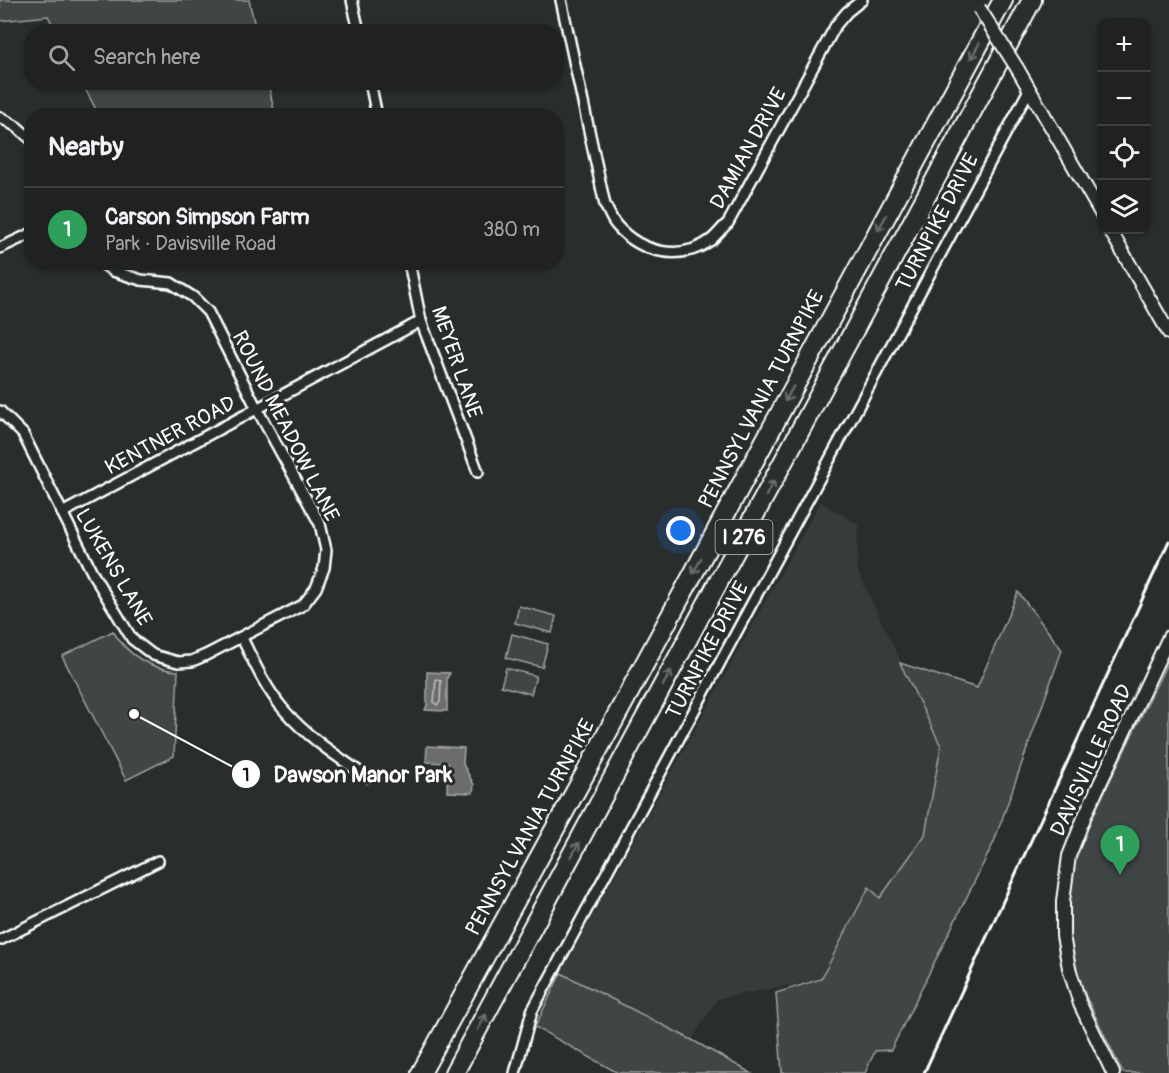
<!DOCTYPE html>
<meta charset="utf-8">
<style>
:root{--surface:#202222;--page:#2d2f2f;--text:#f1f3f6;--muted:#a2a4a5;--line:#3d3f40;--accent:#ff9aa2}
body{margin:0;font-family:Pangolin,sans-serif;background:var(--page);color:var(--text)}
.controls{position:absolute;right:18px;top:18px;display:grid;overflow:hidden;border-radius:12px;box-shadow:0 2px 4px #0004}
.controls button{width:54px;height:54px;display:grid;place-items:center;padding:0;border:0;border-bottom:2px solid var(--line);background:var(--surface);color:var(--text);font:30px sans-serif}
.you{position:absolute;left:681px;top:531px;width:21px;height:21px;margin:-15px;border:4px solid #fff;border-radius:50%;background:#1a73e8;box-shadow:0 0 0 9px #1a73e833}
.badge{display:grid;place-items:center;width:39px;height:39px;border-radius:50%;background:var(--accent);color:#fff;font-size:20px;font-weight:700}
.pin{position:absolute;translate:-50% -50px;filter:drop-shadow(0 2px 3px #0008)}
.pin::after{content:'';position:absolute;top:32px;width:21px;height:18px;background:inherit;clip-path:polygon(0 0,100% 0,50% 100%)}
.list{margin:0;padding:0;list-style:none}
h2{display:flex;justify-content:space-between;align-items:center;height:78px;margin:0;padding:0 24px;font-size:26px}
h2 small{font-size:20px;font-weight:400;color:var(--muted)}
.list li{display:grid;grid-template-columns:39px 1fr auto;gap:18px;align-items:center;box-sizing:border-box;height:84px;padding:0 24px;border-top:2px solid var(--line)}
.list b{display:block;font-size:22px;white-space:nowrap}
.list p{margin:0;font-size:20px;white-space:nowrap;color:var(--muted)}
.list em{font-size:20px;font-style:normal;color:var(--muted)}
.icon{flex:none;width:33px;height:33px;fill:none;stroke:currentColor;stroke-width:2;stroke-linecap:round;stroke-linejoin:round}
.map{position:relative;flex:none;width:1169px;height:1073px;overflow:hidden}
.search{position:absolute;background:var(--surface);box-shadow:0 2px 4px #0004;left:24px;top:24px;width:540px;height:66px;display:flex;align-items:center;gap:15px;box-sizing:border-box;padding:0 21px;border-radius:24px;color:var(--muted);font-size:22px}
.panel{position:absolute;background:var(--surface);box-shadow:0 2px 4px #0004;left:24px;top:108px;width:540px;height:162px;border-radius:24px}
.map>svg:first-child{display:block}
</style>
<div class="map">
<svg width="1169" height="1073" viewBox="0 0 1169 1073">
<rect width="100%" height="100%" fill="#2a2d2e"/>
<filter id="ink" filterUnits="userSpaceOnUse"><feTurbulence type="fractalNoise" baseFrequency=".0167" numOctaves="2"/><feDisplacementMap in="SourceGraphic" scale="12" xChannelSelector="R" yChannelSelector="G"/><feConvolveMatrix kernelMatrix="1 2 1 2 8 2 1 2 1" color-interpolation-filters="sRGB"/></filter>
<g filter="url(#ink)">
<polygon fill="#373a3b" points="820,502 858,524 857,570 941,746 925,835 880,899 868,888 821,979 717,999 692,1040 561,973"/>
<g fill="#414445" stroke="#a0a2a2" stroke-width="1.5">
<polygon points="0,0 249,0 256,31 56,31 48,16 0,21"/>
<polygon points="82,83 268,83 275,115 99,115"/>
<polygon points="1018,592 1062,650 994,842 891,1050 875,1051 865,1073 782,1073 776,993 821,979 869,887 880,898 925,835 941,746 900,663 977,688"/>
<polygon points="519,606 556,616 552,633 515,623"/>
<path d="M113,631C127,655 150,669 178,671L174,756L126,780L62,656Z"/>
<polygon points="512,634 548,644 542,667 506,658"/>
<polygon points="1169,659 1169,1073 1123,1073 1076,976 1068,943 1069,889 1073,861 1085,832"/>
<polygon points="506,668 536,676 531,694 501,686"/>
<polygon points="561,973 692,1040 751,1073 618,1073 535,1027"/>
</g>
<g fill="#6a6c6d" stroke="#a6a7a7" stroke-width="1.5">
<polygon points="427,672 450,673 447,678 447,711 425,710 427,705"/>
<polygon points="427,746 464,748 463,764 474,785 473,793 447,792 448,763 426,762"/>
</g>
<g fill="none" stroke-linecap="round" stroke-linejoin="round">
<polygon stroke="#c3c4c5" stroke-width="1.5" points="436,679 441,681 440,702 437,705 434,702"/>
<g stroke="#fff" stroke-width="14">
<g id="minor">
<polyline points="352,0 359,32"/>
<path d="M561,0L605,205C609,212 612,221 617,226C641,253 681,262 711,240C717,235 722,228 728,223L836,25L847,12L862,0"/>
<polyline points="370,82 377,116"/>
<polyline points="0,117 17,127 32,140"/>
<polyline points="0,248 32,233"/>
<polyline points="409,262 421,321 478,472"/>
<polyline points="0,411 23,434 94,576 132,639 153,655 178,662 192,661 206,655 303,605 316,588 324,568 326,550 320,524 257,409 208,312 193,297 171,283 141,280 113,271 100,262"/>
<polyline points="62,513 421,321"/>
<path d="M242,638C254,663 266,689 284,710C307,737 338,757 367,777"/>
<polyline points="0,940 158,861"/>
<polyline points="515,1073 532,1011 1029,90"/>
</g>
</g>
<g stroke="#fff" stroke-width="16">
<g id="tertiary">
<polyline points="1017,68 1102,215"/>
<polyline points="1110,230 1169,333"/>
<polyline points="1113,1073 1080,1004 1069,968 1063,936 1063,901 1069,856 1086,813 1169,637"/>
</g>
</g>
<g stroke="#fff" stroke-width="22">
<g id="motorway">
<polyline points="421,1073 591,763 1003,0"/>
<polyline points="454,1073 1032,0"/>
</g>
</g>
<use href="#minor" stroke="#2a2d2e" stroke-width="9"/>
<use href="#tertiary" stroke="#2a2d2e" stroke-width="12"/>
<use href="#motorway" stroke="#2a2d2e" stroke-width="18"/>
<polyline stroke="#fff" stroke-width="3" points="924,1073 1169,541"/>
<g stroke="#fff" stroke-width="16" stroke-linecap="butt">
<polyline id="tertiary-bridge" points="979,8 1017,68"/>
</g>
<use href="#tertiary-bridge" stroke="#2a2d2e" stroke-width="12"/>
</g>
<defs><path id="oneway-shaft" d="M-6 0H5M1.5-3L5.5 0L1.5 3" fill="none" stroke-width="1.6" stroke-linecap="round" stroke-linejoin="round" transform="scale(1.5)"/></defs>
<g stroke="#6a6c6d">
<use href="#oneway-shaft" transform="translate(975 51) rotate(119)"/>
<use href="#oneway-shaft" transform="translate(882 223) rotate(119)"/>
<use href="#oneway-shaft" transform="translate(789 394) rotate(119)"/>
<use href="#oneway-shaft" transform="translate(770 488) rotate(-62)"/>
<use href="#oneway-shaft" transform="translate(697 566) rotate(118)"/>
<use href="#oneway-shaft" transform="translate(667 678) rotate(-62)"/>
<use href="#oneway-shaft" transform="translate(575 850) rotate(-62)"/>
<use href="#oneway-shaft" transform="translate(482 1022) rotate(-62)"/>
</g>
</g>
<g text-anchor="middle" stroke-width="6" stroke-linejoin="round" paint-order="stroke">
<rect fill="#2a2d2e" stroke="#bfc0c0" stroke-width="1.5" x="715.5" y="520" width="57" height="34" rx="4.5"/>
<g font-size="20" font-weight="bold" fill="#fff">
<text x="744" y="544">I 276</text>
</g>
<g font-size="21" fill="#fff" stroke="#2a2d2e">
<text transform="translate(748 148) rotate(-61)" y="7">DAMIAN DRIVE</text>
<text transform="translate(937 222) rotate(-62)" y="7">TURNPIKE DRIVE</text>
<text transform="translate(457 362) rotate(71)" y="7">MEYER LANE</text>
<text transform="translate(761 399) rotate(-62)" y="7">PENNSYLVANIA TURNPIKE</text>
<text transform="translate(286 426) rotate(63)" y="7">ROUND MEADOW LANE</text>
<text transform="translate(170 435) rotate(-28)" y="7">KENTNER ROAD</text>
<text transform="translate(114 567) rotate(60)" y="7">LUKENS LANE</text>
<text transform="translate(707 650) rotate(-62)" y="7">TURNPIKE DRIVE</text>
<text transform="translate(1091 760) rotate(-65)" y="7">DAVISVILLE ROAD</text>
<text transform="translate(530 827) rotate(-61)" y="7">PENNSYLVANIA TURNPIKE</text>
</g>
</g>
<path fill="none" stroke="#fff" stroke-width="2" d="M134 714L246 774"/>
<g fill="#fff" stroke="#2a2d2e" stroke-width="2">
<circle cx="134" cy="714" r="6"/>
<circle cx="246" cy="774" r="15"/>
</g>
<g font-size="18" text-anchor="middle" font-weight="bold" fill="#111">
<text x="246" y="781">1</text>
</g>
<g font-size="22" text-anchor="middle" font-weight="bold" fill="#fff" stroke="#2a2d2e" stroke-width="6" stroke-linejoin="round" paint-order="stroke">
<text x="363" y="782">Dawson Manor Park</text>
</g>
</svg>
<div class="controls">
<button>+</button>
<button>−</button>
<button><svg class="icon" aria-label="locate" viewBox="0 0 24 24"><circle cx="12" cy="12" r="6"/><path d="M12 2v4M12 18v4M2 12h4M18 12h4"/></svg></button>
<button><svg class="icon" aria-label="layers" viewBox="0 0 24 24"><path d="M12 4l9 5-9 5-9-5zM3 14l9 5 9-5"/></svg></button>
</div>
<div class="you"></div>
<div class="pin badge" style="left:1120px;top:875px;background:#2e9e5b">1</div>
<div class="search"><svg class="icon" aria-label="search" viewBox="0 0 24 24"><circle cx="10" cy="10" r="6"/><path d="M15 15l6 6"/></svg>Search here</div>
<section class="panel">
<h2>Nearby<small></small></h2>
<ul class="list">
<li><span class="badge" style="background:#2e9e5b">1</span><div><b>Carson Simpson Farm</b><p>Park · Davisville Road</p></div><em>380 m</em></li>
</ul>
</section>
</div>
